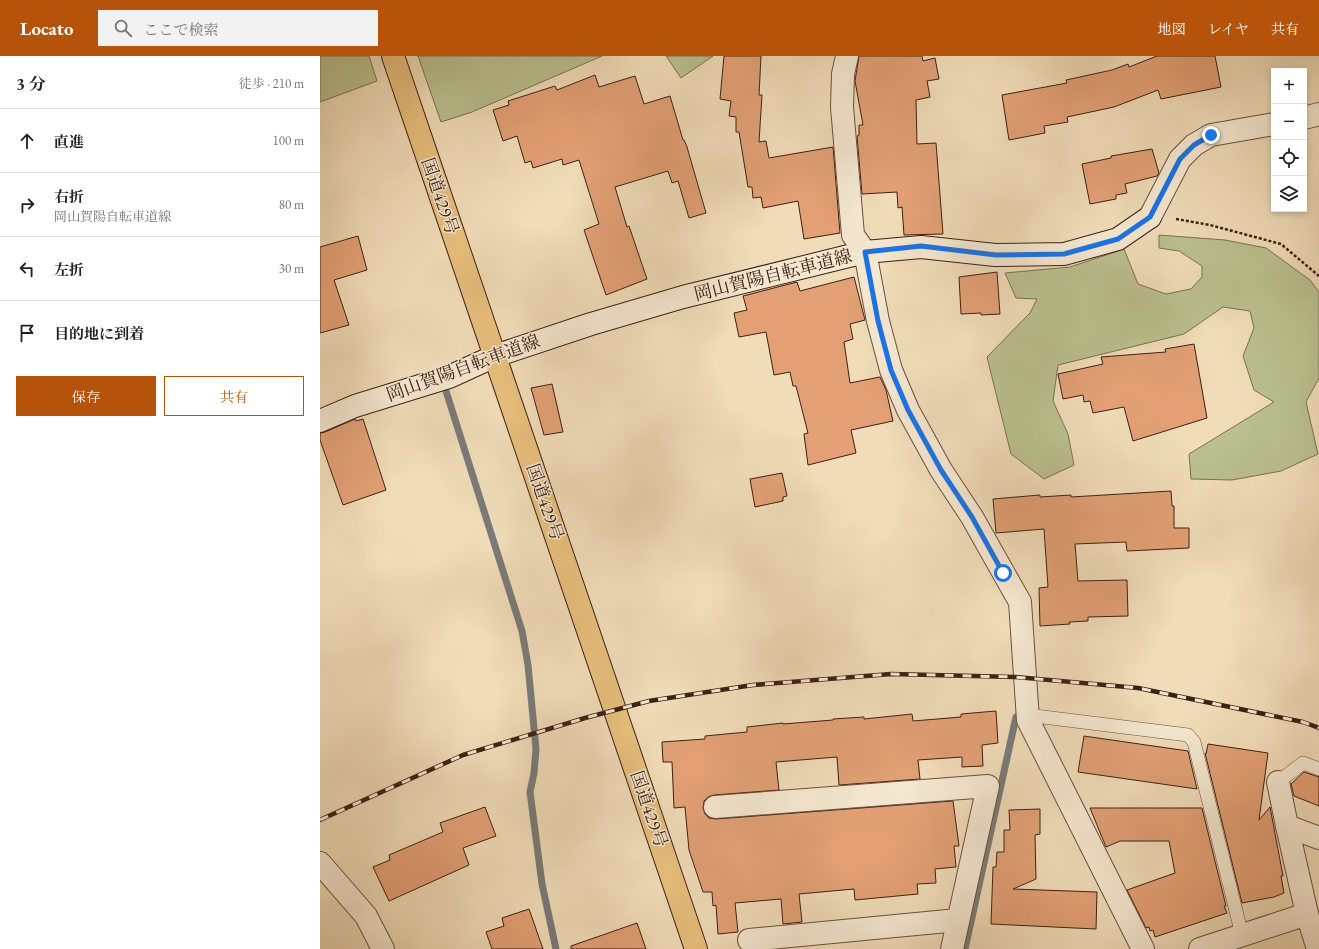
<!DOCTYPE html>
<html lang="ja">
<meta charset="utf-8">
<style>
:root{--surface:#fff;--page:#f2f2f2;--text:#202124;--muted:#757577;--line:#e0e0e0;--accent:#b45309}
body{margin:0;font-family:"EB Garamond","Noto Serif JP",serif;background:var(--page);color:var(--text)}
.controls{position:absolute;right:12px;top:12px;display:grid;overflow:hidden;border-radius:0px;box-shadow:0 2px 6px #0003}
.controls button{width:36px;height:36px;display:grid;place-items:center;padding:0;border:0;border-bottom:1px solid var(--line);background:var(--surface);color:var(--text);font:20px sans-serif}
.stop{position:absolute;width:12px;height:12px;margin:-9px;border:3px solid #1a73e8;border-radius:50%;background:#fff}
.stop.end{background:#1a73e8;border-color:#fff;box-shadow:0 1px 4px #0008}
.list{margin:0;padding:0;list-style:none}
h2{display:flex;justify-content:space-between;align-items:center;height:52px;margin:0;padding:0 16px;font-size:17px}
h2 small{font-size:13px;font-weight:400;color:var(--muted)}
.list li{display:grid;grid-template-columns:26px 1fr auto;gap:12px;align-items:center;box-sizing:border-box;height:64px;padding:0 16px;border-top:1px solid var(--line)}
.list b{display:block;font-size:15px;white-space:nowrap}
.list p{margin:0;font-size:13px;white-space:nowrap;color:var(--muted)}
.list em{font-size:13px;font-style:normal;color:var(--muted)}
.actions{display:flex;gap:8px;padding:12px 16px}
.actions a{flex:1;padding:9px 0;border:1px solid var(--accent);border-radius:0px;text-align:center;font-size:14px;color:var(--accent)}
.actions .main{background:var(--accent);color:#fff}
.icon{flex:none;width:22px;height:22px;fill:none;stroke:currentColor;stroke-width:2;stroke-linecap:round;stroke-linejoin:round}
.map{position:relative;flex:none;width:999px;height:893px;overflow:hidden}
header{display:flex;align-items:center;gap:24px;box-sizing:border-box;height:56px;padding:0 20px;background:var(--accent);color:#fff}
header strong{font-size:19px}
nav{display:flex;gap:22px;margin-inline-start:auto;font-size:14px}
.search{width:280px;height:36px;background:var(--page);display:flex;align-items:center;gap:10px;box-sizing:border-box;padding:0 14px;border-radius:0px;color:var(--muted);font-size:15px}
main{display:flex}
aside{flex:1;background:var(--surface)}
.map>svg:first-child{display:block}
</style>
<header>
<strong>Locato</strong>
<div class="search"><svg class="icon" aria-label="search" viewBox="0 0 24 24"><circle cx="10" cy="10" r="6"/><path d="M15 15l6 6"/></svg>ここで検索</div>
<nav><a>地図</a><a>レイヤ</a><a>共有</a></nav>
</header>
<main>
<aside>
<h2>3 分<small>徒歩 · 210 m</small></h2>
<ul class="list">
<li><svg class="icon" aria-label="ahead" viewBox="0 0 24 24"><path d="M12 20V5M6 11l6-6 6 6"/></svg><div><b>直進</b></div><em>100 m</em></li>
<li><svg class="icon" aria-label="right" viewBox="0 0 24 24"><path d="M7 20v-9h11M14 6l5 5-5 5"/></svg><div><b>右折</b><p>岡山賀陽自転車道線</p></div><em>80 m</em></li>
<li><svg class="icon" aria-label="left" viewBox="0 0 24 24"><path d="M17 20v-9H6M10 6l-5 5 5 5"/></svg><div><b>左折</b></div><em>30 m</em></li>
<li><svg class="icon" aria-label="arrive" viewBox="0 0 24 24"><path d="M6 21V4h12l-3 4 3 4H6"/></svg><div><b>目的地に到着</b></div></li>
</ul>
<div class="actions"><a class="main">保存</a><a>共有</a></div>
</aside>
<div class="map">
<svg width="999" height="893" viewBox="0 0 999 893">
<rect width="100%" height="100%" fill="#f0dcb8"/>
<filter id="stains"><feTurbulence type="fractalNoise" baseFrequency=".005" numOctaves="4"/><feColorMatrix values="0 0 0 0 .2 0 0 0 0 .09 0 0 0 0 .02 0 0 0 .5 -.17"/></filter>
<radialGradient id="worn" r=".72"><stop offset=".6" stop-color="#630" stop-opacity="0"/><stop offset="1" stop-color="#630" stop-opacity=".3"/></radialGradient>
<g fill="#bac08e" stroke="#7b7052">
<polygon points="0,0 49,0 57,25 0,46"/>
<polygon points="98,0 282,0 152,56 121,66"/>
<polygon points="346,0 393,0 361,22"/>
<polygon points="839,179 905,184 946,192 990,224 999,236 999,322 986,346 998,398 961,415 912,424 871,423 869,398 954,346 934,334 923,300 934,272 930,255 903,251 864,278 738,309 733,345 748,378 754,409 724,423 691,398 667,301 710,257 717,243 696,242 685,217 750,211 804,193 818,228 846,238 871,233 882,221 882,210 859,195 839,192"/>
</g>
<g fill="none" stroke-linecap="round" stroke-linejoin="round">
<g stroke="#797b79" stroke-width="7">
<polyline points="125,332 202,575 208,609 216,693 214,717 210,736 222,828 236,893"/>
<polyline points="645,893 696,661"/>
</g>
</g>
<g fill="#e3a075" stroke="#3c2015">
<polygon points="404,0 441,0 439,39 442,39 439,86 446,85 449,102 513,91 520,177 484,183 478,145 443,152 441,141 433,142 432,131 428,131 419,76 416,76 416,61 409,60 411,45 400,43"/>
<polygon points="539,0 602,0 603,5 615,2 619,23 607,25 610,41 596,44 597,88 616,87 623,178 584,179 582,151 578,152 577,136 542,138 537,80 539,79 539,69 543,69 535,25"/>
<polygon points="837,0 895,0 901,31 841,43 838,34 794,51 747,61 748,66 724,70 725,77 689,84 682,39 747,27 746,24 792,14 808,8 809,11"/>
<polygon points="275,19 279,31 315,20 324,48 350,40 363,84 364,84 367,91 386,157 369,162 358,125 352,127 348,115 295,131 307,171 309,170 327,223 286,239 264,174 279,168 259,104 243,109 242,103 213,112 211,105 205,107 197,80 183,85 173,54 189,49 188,45 235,30 237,34"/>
<polygon points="832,93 839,117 837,120 805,128 807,137 796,139 796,143 770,148 762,108 791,102 791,100"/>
<polygon points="38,180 47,214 14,224 29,269 0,277 0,191"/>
<polygon points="677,216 680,258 661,259 661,257 641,258 639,221"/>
<polygon points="534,221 545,264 530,268 533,283 524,286 530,327 560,321 566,334 573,365 531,374 536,397 488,409 484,378 488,377 476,330 473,330 470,316 454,319 446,276 419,281 414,257 427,254 423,240 477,226 480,235"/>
<polygon points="874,288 887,362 813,385 804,351 773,357 770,345 764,346 763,339 743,343 738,318 783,308 781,301 846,296 845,293"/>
<polygon points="232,328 243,376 224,379 211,332"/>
<polygon points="35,363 36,365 43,363 66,434 23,449 0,384 0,377 5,376"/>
<polygon points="462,417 467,440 463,441 463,445 435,451 430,423"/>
<polygon points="851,435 852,450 854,450 854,472 869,472 869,492 807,495 806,486 755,488 758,525 807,524 808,560 768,561 768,565 749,566 750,568 720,570 719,532 728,531 724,473 676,477 673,443 720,439 720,441 751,439 751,441"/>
<polygon points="676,655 678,687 662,689 663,710 642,711 642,701 598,704 600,723 519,729 517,701 456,706 459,734 394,739 388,741 384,745 383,752 385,758 389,762 396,763 633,745 639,790 634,790 636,811 615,813 616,827 597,828 598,838 535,844 534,833 479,838 482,866 463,868 461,843 415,847 418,876 398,878 396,849 393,850 392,836 383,836 369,794 365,751 354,752 352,706 343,706 342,686 385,683 385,680 427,676 427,671 463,667 463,668 513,664 513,663 544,661 544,663 592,658 593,665 641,661 641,658"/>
<polygon points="764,680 868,695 877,733 758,716"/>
<polygon points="888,688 948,697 939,764 950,751 963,820 961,820 964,837 954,841 922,847 885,697 886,698"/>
<polygon points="984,716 999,721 999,750 974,740 971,728"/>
<polygon points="165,751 176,780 143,792 149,809 69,845 53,811 70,804 69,799 123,776 120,767"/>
<polygon points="770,752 882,752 906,850 904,850 907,857 835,881 833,874 830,875 829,871 826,872 807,834 855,817 849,785 800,785 786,791"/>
<polygon points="720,753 720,778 715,779 716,823 693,833 777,836 776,873 671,868 673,811 676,811 677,796 684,796 684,774 690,774 689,754"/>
<polygon points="209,853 223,893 172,893 166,876 184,870 182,862"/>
<polygon points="317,867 326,893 251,893 251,890"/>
</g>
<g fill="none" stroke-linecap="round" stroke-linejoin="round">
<g stroke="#694f3e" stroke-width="14">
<g id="service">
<polyline points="707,659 868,679 874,686 922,879"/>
<polyline points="958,726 983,707 999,713"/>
</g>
</g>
<g stroke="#694f3e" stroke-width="24">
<g id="minor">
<polyline points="527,0 523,18 522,51 533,179 545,196 558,265 571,314 588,354 621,414 652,461 700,546 708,664 823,893"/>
<polyline points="984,62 999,58"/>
<polyline points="830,161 860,103 874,89 891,79 954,68"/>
<polyline points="958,726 967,770"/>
<polyline points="395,751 668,730 632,893"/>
<polyline points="0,807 46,860 63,893"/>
<polyline points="429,884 638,864"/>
<polyline points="880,893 987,858"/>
<polyline points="998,893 987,858 967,770 999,782"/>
</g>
</g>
<g stroke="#3c2015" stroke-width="24">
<polyline id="secondary" points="0,365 35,350 129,321 175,300 271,268 363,241 545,196 601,191 675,199 744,198 798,183 830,161"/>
</g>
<g stroke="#3c2015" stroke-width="24">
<polyline id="trunk" points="73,0 376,893"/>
</g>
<polyline stroke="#3c2015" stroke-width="2.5" stroke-dasharray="3 2" stroke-linecap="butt" points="856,163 890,169 961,188 999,220"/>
<use href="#service" stroke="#f5e8d1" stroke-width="13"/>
<use href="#minor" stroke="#f5e8d1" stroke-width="22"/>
<use href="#secondary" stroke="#f5e8d1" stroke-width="22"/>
<use href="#trunk" stroke="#e8be7c" stroke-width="22"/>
<g stroke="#3c2015" stroke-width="4.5">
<polyline id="rail" points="0,764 143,699 265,662 329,645 433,629 571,618 695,621 818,632 983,666 999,672"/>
</g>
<use href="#rail" stroke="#f5e8d1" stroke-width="3" stroke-dasharray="9" stroke-linecap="butt"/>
</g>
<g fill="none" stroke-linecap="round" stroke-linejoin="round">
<polyline stroke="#1a73e8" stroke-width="5" points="683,517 652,461 621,414 588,354 571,314 558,265 545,196 601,190 676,199 744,198 798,183 830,161 860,103 874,89 891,79"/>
</g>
<g text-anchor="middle" stroke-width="3" stroke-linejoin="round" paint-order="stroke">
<g font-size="18" fill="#3c2015" stroke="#f5e8d1">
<text transform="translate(120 140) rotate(71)" y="6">国道429号</text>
<text transform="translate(453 219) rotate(-14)" y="6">岡山賀陽自転車道線</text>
<text transform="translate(143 312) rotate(-20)" y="6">岡山賀陽自転車道線</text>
<text transform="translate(225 446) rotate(71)" y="6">国道429号</text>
<text transform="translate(329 753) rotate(71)" y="6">国道429号</text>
</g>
</g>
<rect width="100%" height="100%" filter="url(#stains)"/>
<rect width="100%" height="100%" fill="url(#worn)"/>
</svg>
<div class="controls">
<button>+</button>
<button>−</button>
<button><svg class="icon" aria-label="locate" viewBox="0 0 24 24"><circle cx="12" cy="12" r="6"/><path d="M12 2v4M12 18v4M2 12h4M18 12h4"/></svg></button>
<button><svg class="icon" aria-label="layers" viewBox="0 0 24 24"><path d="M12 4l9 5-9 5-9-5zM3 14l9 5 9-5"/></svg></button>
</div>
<div class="stop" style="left:683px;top:517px"></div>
<div class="stop end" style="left:891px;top:79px"></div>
</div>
</main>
